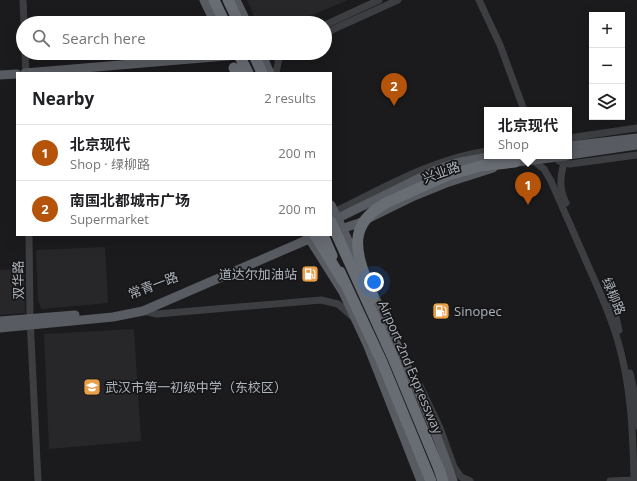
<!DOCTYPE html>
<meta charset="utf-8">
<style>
:root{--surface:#fff;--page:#f6f6f6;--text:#202124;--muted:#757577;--line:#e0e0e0;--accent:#b45309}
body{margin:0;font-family:"Open Sans","Noto Sans SC",sans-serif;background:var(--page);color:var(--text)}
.controls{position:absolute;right:12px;top:12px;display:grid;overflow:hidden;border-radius:0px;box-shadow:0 4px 16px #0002}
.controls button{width:36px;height:36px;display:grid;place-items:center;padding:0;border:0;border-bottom:1px solid var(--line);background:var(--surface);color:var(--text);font:20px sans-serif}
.you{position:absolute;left:374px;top:282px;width:14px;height:14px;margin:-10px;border:3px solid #fff;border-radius:50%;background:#1a73e8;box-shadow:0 0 0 6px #1a73e833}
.badge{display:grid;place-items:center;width:26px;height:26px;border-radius:50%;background:var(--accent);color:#fff;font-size:13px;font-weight:700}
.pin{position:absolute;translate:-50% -33px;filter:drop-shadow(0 1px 2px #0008)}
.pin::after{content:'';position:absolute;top:21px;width:14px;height:12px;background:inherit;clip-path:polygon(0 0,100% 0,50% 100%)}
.popup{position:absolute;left:484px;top:107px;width:88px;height:52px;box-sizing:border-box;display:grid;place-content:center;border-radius:0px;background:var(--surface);filter:drop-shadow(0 1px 3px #0005);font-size:13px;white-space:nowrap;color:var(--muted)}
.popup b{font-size:15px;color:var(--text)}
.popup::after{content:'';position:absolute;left:50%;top:100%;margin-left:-8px;border:8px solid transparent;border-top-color:var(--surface)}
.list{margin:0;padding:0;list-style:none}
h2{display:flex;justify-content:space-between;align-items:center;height:52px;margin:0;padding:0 16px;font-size:17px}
h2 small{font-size:13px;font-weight:400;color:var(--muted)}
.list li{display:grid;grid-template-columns:26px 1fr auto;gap:12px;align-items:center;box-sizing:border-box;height:56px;padding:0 16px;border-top:1px solid var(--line)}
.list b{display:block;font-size:15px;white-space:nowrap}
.list p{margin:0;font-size:13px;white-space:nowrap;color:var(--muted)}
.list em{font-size:13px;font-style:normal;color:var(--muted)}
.icon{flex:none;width:22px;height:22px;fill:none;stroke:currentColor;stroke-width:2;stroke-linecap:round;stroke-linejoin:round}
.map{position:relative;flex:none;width:637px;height:481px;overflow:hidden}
.search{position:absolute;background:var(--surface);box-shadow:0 4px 16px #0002;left:16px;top:16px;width:316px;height:44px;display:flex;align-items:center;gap:10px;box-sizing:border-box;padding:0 14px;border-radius:22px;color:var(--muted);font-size:15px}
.panel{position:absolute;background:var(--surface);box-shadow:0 4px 16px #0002;left:16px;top:72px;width:316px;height:164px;border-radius:0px}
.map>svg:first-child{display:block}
</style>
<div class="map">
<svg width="637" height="481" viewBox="0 0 637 481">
<rect width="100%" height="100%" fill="#1b1b1d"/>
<g fill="#27272a">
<polygon points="247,0 348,0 293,23 257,23"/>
<polygon points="105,247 108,303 42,309 38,301 36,250"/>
<polygon points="24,268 25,313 0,315 0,270"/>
<polygon points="134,329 141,441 49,449 44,334"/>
</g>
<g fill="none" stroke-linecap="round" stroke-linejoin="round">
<g stroke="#3c3e42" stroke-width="7">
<polyline points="23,0 24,23"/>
<polyline points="479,0 500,45 524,110"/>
<polyline points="325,25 379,0"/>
<polyline points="325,33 398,0"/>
<polyline points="25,53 26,73"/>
<polyline points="276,73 279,58 283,53"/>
<polyline points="569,138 637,128"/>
<path d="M531,159L544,169L551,181C564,210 577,240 590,270C600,292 610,314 617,338C631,384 633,432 634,480"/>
<polyline points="559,161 570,164 637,155"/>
<path d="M564,163C560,177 559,189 566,203"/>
<path d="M334,212C384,188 432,159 487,151"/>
<polyline points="29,235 30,318 38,481"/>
<polyline points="610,304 616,317 619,330"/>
<polyline points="143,311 157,314 321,300 338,304 354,318"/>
<polyline points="630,373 634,391 637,426"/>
<polyline points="420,386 440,428 454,467 461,477 470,481"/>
<polyline points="610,481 637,480"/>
</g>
<g stroke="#585b61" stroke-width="9">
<polyline points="204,0 215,23"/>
<polyline points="236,0 247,23"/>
<polyline points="261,53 270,73"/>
<polyline points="25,73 261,53"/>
<polyline points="0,75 17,74"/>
<polyline points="569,146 637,138"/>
<polyline points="569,155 637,145"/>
<polyline points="509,163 566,156"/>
<polyline points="331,205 358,261"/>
<polyline points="332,221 436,170 456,163 493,156"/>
<polyline points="338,230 359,223 414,196 446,183 493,168"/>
<polyline points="307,235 343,292 368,346 421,481"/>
<path d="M372,291C401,354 431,415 453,481"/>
<polyline points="0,321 75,315"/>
<polyline points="0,328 113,317 143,311 309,239 321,235"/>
</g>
<g stroke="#686c73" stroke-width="11">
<polyline points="214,0 225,23"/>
<polyline points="228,0 239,23"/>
<polyline points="234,68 237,73"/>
<polyline points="388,202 448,175 481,166 515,162"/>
<polyline points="323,235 332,256"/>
<polyline points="340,272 382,362 431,481"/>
<polyline points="439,469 443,481"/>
</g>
<g stroke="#686c73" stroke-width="11">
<polyline points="238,53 248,73"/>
<polyline points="253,53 262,73"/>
<polyline points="331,222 393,358 439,469"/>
<polyline points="315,235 343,281"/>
<path d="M373,298C359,259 341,226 388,202"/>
</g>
</g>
<defs>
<g id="fuel-square" transform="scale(0.9)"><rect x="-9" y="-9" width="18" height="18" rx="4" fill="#e89f48" stroke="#161618"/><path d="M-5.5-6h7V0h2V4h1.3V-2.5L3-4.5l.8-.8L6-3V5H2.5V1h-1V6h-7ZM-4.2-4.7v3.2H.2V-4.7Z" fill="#fff"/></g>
<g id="school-square" transform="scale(0.9)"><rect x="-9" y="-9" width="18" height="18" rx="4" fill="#e89f48" stroke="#161618"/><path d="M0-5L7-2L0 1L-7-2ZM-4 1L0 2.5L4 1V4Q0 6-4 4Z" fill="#fff"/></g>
</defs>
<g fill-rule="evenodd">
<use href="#fuel-square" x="310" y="274"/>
<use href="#fuel-square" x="441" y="311"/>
<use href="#school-square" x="92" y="387"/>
</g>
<g text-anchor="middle" stroke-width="3.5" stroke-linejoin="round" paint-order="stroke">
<g font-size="13" fill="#aeb4bc" stroke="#161618">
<text transform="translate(441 172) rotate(-20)" y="5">兴业路</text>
<text transform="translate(18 280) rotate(-91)" y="5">双华路</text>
<text transform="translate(153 285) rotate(-21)" y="5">常青一路</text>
<text transform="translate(614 296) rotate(67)" y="5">绿柳路</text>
<text transform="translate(411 367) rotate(67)" y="5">Airport 2nd Expressway</text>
</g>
<g font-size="13" fill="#aeb4bc" stroke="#161618" text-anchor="start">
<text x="297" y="279" text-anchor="end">道达尔加油站</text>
<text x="454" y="316">Sinopec</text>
<text x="105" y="392">武汉市第一初级中学（东校区）</text>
</g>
</g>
</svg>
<div class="controls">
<button>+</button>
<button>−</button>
<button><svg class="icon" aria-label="layers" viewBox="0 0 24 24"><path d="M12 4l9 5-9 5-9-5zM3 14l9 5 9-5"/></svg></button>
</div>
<div class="you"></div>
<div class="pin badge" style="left:528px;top:205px">1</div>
<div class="popup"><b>北京现代</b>Shop</div>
<div class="pin badge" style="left:394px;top:106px">2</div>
<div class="search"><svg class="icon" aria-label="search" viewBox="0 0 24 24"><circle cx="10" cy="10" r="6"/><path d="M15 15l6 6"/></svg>Search here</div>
<section class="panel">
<h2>Nearby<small>2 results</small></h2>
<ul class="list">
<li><span class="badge">1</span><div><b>北京现代</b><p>Shop · 绿柳路</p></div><em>200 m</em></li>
<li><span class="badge">2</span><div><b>南国北都城市广场</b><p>Supermarket</p></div><em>200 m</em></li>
</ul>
</section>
</div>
